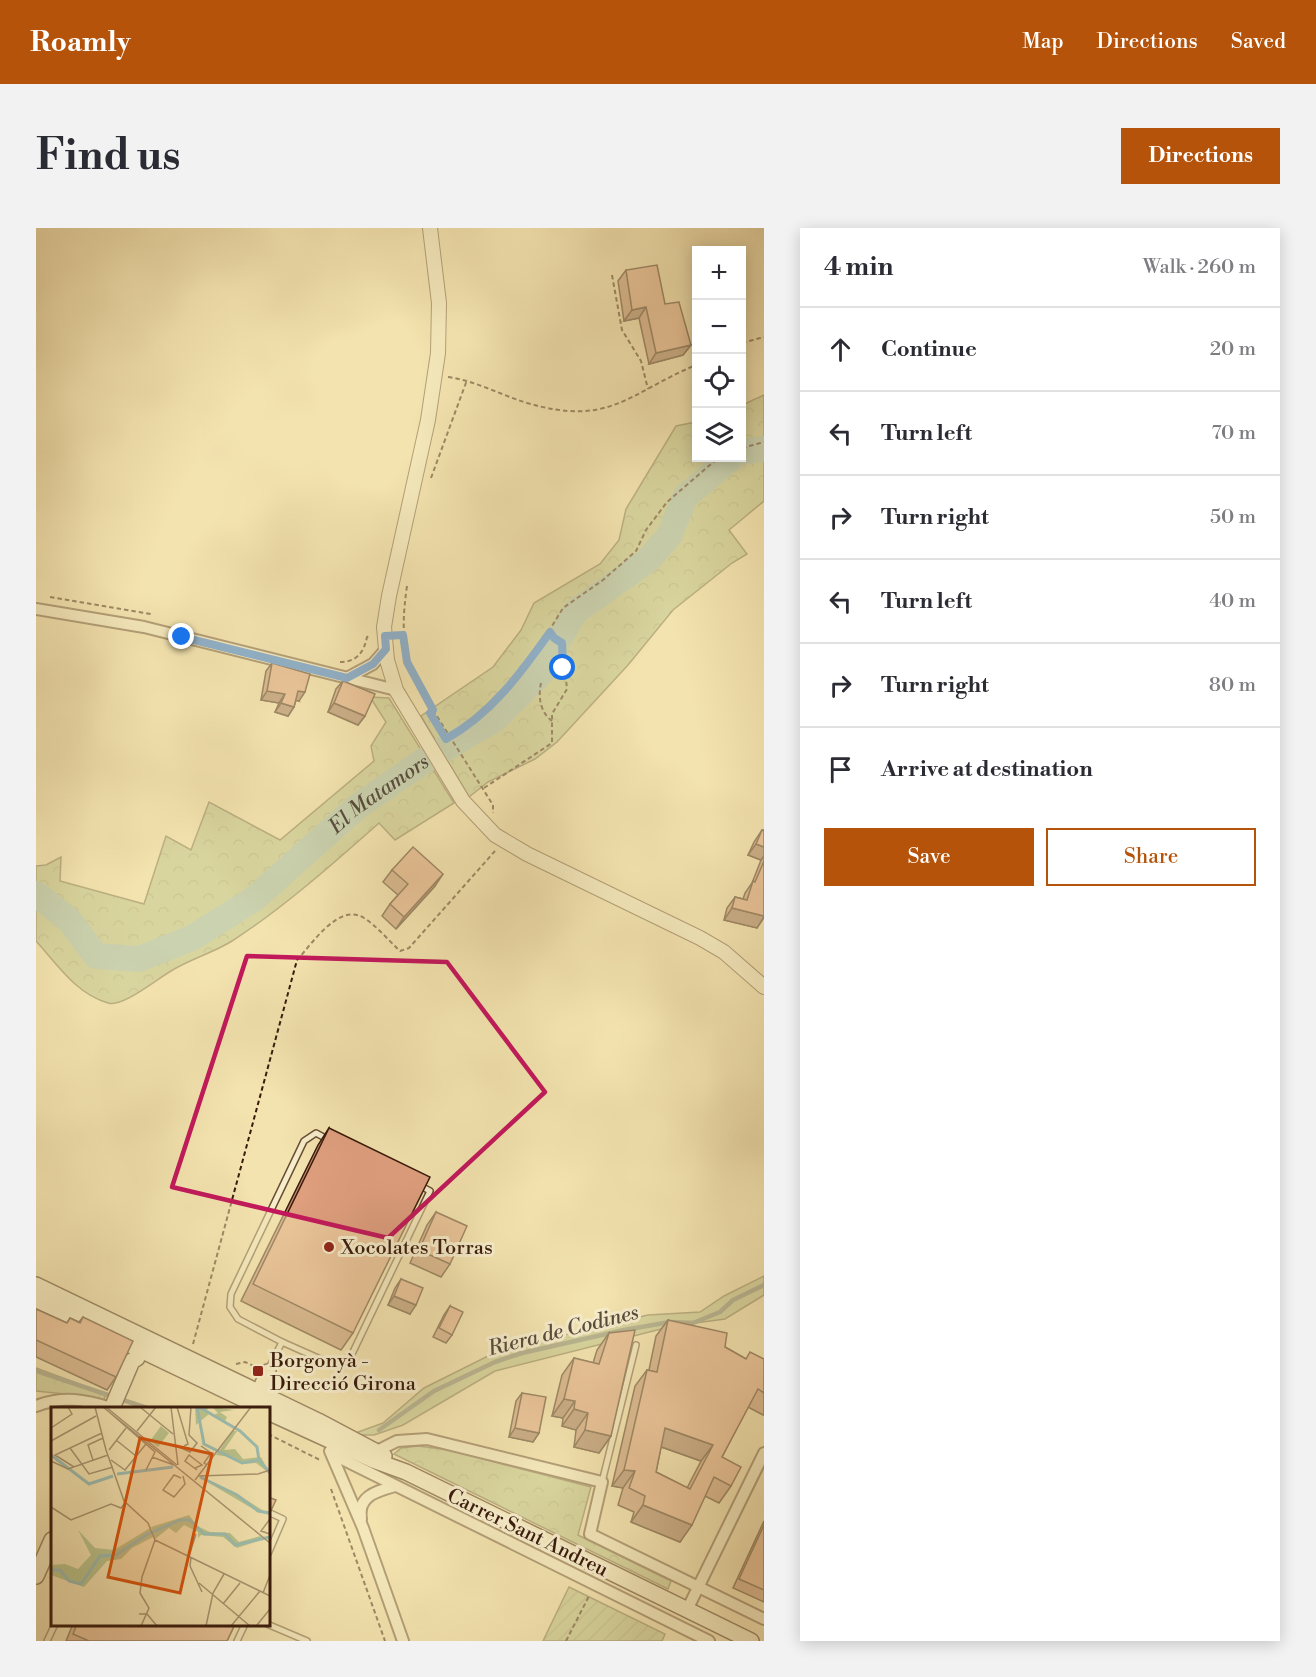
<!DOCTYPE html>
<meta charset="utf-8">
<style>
:root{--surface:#fff;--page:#f2f2f3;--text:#2b2b33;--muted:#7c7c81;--line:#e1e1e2;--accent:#b45309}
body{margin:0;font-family:"Libre Bodoni",serif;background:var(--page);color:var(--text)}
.controls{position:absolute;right:18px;top:18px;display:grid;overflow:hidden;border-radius:0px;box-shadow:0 3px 15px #0003}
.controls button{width:54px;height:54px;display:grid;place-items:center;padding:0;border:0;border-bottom:2px solid var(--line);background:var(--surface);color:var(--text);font:30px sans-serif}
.stop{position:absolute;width:18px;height:18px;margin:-14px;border:4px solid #1a73e8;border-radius:50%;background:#fff}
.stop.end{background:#1a73e8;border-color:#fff;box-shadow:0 2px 6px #0008}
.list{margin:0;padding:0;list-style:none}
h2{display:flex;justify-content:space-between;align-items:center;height:78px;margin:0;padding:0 24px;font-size:26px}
h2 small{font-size:20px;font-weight:400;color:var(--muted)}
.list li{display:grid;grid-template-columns:39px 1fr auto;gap:18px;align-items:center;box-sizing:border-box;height:84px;padding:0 24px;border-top:2px solid var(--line)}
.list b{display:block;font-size:22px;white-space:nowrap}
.list em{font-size:20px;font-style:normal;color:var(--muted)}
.actions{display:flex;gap:12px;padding:18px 24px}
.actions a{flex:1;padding:14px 0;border:2px solid var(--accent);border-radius:0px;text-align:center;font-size:21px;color:var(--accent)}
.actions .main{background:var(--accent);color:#fff}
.icon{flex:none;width:33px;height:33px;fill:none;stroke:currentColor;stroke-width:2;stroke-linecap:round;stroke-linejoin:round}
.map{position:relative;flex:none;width:728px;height:1413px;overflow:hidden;border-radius:0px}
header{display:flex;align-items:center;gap:36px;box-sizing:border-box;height:84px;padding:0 30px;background:var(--accent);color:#fff}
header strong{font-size:28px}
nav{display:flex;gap:33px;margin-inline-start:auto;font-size:21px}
.intro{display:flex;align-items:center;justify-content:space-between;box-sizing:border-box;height:144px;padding:0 36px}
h1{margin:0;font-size:42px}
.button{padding:15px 27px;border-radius:0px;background:var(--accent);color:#fff;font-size:21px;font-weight:700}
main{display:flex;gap:36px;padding:0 36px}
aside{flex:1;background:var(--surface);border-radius:0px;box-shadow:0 3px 15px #0003}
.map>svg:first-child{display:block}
</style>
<header>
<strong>Roamly</strong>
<nav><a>Map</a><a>Directions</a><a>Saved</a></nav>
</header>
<div class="intro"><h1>Find us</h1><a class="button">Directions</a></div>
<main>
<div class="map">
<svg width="728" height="1413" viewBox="0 0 728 1413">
<defs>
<pattern id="forest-crowns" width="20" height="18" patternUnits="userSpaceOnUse" patternTransform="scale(1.5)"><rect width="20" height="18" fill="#bbc48b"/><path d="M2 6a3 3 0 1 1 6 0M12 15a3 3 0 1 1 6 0" fill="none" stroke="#a2a877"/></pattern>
<pattern id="garden-furrows" width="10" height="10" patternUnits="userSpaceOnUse" patternTransform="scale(1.5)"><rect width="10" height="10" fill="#bbc48b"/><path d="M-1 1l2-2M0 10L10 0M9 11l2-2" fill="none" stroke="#a2a877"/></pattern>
<pattern id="water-ripples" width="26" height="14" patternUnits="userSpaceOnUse" patternTransform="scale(1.5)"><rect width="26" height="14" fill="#9cbdb0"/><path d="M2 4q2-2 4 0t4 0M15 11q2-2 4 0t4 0" fill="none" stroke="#87a296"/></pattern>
</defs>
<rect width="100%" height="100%" fill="#f3e3af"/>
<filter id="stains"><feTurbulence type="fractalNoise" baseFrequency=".00333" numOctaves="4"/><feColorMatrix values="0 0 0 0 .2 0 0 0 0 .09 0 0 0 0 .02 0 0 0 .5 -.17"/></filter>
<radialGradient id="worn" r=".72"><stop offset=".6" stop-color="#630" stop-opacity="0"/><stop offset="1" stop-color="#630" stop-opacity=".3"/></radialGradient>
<polygon fill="#bbc48b" stroke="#7a704c" stroke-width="1.5" points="728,1048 728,1067 689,1091 637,1098 459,1143 367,1197 338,1207 314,1207 347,1195 388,1160 462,1123 612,1087 664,1084 688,1068"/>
<g fill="url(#forest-crowns)" stroke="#7a704c" stroke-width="1.5">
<polygon points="728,167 728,273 693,302 711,326 696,335 637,382 592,437 521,514 499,531 452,554 433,569 385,488 457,439 485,402 498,375 564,336 583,312 590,281 640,198 660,194 660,230 706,230 706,177"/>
<path d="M334,469L353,470L418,575L359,612L343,595C299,634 246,681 196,713C177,725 154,731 135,743C121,751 86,780 72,775C40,766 21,736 0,713V638L10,637L25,629L24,653L108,676L130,608L155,622L173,574L244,612L338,533L335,518L350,494Z"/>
<polygon points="0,1140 70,1166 67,1174 47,1168 0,1163"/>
<polygon points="382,1218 413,1222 555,1259 542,1307 635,1353 632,1361 358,1226 365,1220"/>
</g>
<polygon fill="url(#garden-furrows)" stroke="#7a704c" stroke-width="1.5" points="533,1359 629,1406 626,1413 507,1413"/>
<polygon fill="url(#water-ripples)" stroke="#747c6e" stroke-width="1.5" points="519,418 520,447 510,449 504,446 500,437 511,430"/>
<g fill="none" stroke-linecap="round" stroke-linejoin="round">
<g stroke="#747c6e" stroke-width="4.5">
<polyline points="0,1143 111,1180"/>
<polyline points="343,1202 398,1163 459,1134 486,1125 588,1102 634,1094 657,1095 684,1084 697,1072 728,1057"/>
</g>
<g stroke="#9cbdb0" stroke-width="26">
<polyline points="706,224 728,221"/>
<path id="s1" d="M0,666L33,692L60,728L103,731L156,710L218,671L321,579L386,534L459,491L511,439L519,418L539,384L612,332L633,308L649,269L695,230"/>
</g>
<g stroke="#684d35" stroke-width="8">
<g id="service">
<polyline points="246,1114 291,1134 305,1135 316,1126 394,963 383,957"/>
<polyline points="232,1142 246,1114 202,1091 194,1079 195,1066 268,913 280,905 291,911"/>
<polyline points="566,1254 600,1117"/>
<polyline points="232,1284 247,1291 232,1326"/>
<polyline points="231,1396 271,1413"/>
<polyline points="11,1413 19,1396"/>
<polyline points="201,1413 209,1396"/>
</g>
</g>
<g stroke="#684d35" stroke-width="14">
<g id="minor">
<polyline points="0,381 108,399 360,462"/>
<polyline points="311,450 337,436 350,421"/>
<path d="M0,1178C28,1167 49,1172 76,1180"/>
<polyline points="294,1223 327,1300 367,1413"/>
<polyline points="341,1223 361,1213 391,1211 566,1254 554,1306 728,1391"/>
<polyline points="296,1226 673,1413"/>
<path d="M325,1291C321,1268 341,1263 359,1258"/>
<polyline points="651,1382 728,1225"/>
</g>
</g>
<g stroke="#684d35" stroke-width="16">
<polyline id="tertiary" points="394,0 403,75 402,125 392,192 353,368 348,399 351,432 360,462 427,573 459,607 491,626 664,710 688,724 728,759"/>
</g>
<g stroke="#391b0c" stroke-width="18">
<g id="secondary">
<polyline points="0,1057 282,1193 348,1228"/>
<polyline points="0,1072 226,1180"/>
<polyline points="228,1171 225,1160 232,1144"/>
<polyline points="76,1180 96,1133 101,1130 103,1123"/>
<polyline points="232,1184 337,1232 370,1244 715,1413"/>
<polyline points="0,1348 16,1312"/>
</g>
</g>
<g stroke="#391b0c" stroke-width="2" stroke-dasharray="4.5 3" stroke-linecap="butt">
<polyline points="576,47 586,102 605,133 612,161"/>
<polyline points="706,115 728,109"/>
<path d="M412,149C440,153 465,167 491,175C574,199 591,166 660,137"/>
<polyline points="706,220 728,214"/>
<polyline points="395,250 431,152"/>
<path d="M371,358C363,413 369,435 397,482L394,485L410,511L448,485L473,460L502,421L527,380L567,352L600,323L610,302L631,274L682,230"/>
<polyline points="14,369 115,386"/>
<path d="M304,434C321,434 328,424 331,409L335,408"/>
<path d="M505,455C502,469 504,484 516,493"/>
<polyline points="445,558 457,577 457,585"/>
<polyline points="448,560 516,515 516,486 531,461 526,415 518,410 514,404"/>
<path d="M157,1116L261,732C276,716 303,674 328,690C341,698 352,712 364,723L373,720L459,623"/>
<polyline points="200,1136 209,1134 220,1139"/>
<polyline points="244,1149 251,1153 255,1162"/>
<polyline points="232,1206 284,1232"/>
<polyline points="295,1261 349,1413"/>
<polyline points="530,1413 553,1368"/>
</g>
<use href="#service" stroke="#f7edcb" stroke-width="5"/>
<use href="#minor" stroke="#f7edcb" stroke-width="10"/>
<use href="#tertiary" stroke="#f7edcb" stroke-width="14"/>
<use href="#secondary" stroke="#f7edcb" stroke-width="15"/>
<polyline stroke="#391b0c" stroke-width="2" stroke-dasharray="4.5 3" stroke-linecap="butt" points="397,482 445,558"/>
</g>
<g fill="#c0896d" stroke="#391b0c" stroke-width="1.5" fill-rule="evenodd">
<polygon points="590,42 629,76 655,117 647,127 613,136 603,90 588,93 582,53"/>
<polygon points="236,435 263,473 260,472 258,479 252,488 239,484 243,475 225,472 230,443"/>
<polygon points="307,453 329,488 322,497 292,484 300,461"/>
<polygon points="726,602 728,602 728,689 721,700 688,692 691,680 699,669 707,671 709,665 716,655 725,632 712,627 718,614"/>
<polygon points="356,642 399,658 360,701 346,688 354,676 362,667 347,654"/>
<polygon points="293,900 317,1105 305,1122 205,1073 282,917"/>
<polygon points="400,984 414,1036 405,1049 374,1035 391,997"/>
<polygon points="365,1051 374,1086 352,1077 359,1060"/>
<polygon points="414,1078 416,1107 410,1115 397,1109 408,1087"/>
<polygon points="0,1081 31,1095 34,1090 43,1094 47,1089 80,1149 71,1162 0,1129"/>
<path d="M632,1092L689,1119L710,1131H728V1187H727L712,1179L686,1229L695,1258L683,1275L669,1268L644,1314L595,1294L598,1284L582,1277L587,1260L576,1258L599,1158L611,1142H613L620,1108ZM625,1219L665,1233L651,1260L620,1244Z"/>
<polygon points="573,1105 575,1208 563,1225 538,1219 540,1202 526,1198 527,1190 516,1188 526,1147 538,1130 557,1135 561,1122"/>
<polygon points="486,1165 503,1205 497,1214 473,1209 480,1173"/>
<polygon points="728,1293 728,1374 697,1360"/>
<polygon points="37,1396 199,1396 191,1413 30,1413"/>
</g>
<g fill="#9c6f59" stroke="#391b0c" stroke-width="1.5">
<polygon points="610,79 603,90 588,93 596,82"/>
<polygon points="655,117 647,127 613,136 620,125"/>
<polygon points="231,463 249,466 243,475 225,472"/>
<polygon points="262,463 269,464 263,473 256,472"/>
<polygon points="245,475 258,479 252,488 239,484"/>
<polygon points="298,475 329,488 322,497 292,484"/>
<polygon points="720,616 728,619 728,628 725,632 712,627"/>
<polygon points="407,646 399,658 360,701 368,689"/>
<polygon points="696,680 728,688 728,689 721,700 688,692"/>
<polygon points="358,1068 380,1077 374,1086 352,1077"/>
<polygon points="528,1171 539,1173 527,1190 516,1188"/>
<polygon points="538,1181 552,1185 540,1202 526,1198"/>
<polygon points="479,1200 503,1205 497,1214 473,1209"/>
<polygon points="629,1200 677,1217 665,1233 617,1216"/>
<polygon points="549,1202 575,1208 563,1225 538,1219"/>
<polygon points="588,1242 599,1243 587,1260 576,1258"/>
<polygon points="607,1277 656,1297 644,1314 595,1294"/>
</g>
<g fill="#df9f7f" stroke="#391b0c" stroke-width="1.5" fill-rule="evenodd">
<polygon points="621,37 629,76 643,74 655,117 620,125 610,79 596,82 590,42"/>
<polygon points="236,435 274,446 269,464 262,463 258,479 245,475 249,466 231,463"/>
<polygon points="307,453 339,466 329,488 298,475"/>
<polygon points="726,602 728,603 728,619 720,616"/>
<polygon points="377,619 407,646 368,689 354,676 372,656 356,642"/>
<polygon points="728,633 728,688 696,680 699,669 711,672 717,653 719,654"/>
<polygon points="293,900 394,949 317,1105 217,1056"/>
<polygon points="400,984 431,998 414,1036 383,1022"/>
<polygon points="365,1051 387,1060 380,1077 358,1068"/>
<polygon points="414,1078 427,1084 416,1107 403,1100"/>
<polygon points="0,1081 31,1095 34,1090 44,1095 47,1089 97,1113 80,1149 0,1112"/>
<path d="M632,1092L691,1105L689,1119L710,1131L714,1124L728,1131V1165L722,1161L686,1229L705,1239L695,1258L678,1249L656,1297L607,1277L609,1268L593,1260L599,1243L588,1242L611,1142L621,1144ZM629,1200L677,1217L654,1261L620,1244Z"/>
<polygon points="599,1102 575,1208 549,1202 552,1185 538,1181 539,1173 528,1171 538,1130 563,1136 573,1105"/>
<polygon points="486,1165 510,1169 503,1205 479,1200"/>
<polygon points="232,1269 240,1272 232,1289"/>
<polygon points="728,1297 728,1362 703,1351"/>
<polygon points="41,1396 199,1396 191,1413 53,1413 37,1406"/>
</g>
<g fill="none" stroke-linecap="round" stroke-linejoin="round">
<path stroke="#1a73e8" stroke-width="8" d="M146,409L311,450L337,436L350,421L349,408L367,407L371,434L397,482L394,485L410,511C455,486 485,445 514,404L518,410L526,415L527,440"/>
</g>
<path d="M0 0H728V1413H0ZM211,728L411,734L509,864L352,1010L136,959Z" fill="#f3e3af" fill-opacity=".55" fill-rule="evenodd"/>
<path fill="none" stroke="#c2185b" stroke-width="4.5" stroke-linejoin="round" d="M211,728L411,734L509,864L352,1010L136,959Z"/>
<g fill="#8f2418" stroke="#f7edcb" stroke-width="2">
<circle cx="293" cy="1019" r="6"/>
<rect x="216" y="1137" width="12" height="12" rx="3"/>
</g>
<g text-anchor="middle" stroke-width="6" stroke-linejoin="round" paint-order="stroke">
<g font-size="20" fill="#391b0c" stroke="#f7edcb" text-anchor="start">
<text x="305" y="1026">Xocolates Torras</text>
<text x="234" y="1139">Borgonyà -<tspan x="234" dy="23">Direcció Girona</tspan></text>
</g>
<g font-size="20" fill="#391b0c" stroke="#f7edcb">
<text transform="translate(492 1304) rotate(26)" y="7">Carrer Sant Andreu</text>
</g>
<g font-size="21" font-style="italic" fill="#574c3d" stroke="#f7edcb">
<text dy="7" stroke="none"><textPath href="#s1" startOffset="424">El Matamors</textPath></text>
<text transform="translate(527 1102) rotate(-14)" y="7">Riera de Codines</text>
</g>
</g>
<g transform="translate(15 1179)">
<rect width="219" height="219" fill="#f3e3af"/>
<path d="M144,0H158L155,4L163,8L167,6L161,0L183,3L169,5L176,10L174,14L158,7L145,18ZM110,19L118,26L107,40L99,34ZM182,24H186L173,43L184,42L192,52L210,50L219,67L205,56L193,57L181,50L165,48ZM148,70L183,85L219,108L207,105ZM138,108L146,119L159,125L179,126L188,135L209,129L213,132L186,141L172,130L150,128L147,131V125L133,118L125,126L118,121L104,132L100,120ZM99,121L102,130L81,141L70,152L56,154L33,180L0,168V158L14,157L27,162L40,148L27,123L44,141L63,143Z" fill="#bbc48b"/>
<path fill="none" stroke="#9cbdb0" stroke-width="3" d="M146,0L153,37L191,56L208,53L219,66M148,0L189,24L206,40L208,53M0,48L38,77L62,69M66,67L122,60M149,70L186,88L207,104L219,106M0,163H9L18,174L30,177L49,149L65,148L95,128L129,113H139L153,127H174L184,138L219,130"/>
<path fill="none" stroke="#a9936e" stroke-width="1.5" d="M44,0L55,43M52,0L219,136M55,0L126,58M89,0L122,27M120,0L127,58M126,0L137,37L133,39M57,4L104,45L95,63M0,21L21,7L17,0M86,24L105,0M65,33L85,49M0,34L45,9M124,38L139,45L146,36L138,28L140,0M150,39L160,46L153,56L156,58M19,41L38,67L62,60M55,43L73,94L97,116L104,133L91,170L89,186L98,201L90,219M58,43L75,21M101,50L123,58M42,53L37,38L52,31M60,53L74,63L95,37M0,54L17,62L57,48M23,60L4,48L51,26M144,61L151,58L138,48L134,54L146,63M148,69L207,67L219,63M130,71L123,68L112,83L123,90L134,77L132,69M144,73L200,0M0,100L20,113L60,97L70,101L74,96M219,112L210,124L219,127M104,133L219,189M138,149L145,127M140,150L139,159L151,185M148,176L199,219M212,186L219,168M172,197L189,176M88,207H96L106,219M206,218L219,202M155,219L162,186L173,167M180,219L209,184"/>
<path fill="#d6530c" fill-opacity="0.15" stroke="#d6530c" stroke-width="3" d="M89,31L161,47L129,186L57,170Z"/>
<rect width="219" height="219" fill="none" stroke="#391b0c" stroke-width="3"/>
</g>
<rect width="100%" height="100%" filter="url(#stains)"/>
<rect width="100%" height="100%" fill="url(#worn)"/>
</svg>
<div class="controls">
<button>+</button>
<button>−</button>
<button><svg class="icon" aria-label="locate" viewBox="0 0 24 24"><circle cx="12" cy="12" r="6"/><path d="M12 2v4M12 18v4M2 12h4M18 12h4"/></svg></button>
<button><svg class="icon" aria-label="layers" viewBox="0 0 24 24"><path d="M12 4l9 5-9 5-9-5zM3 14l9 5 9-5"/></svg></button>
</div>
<div class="stop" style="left:527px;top:440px"></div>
<div class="stop end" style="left:146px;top:409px"></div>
</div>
<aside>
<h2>4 min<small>Walk · 260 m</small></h2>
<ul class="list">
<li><svg class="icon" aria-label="ahead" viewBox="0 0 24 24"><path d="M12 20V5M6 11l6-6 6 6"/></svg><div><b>Continue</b></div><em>20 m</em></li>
<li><svg class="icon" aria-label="left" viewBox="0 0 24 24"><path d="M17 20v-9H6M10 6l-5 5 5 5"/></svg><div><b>Turn left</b></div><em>70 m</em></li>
<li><svg class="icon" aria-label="right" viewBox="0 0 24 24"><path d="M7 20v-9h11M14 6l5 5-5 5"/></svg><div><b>Turn right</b></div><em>50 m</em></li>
<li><svg class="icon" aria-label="left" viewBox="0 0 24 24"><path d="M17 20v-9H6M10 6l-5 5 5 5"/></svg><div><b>Turn left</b></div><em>40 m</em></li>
<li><svg class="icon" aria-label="right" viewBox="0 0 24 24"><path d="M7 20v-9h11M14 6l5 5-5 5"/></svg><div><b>Turn right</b></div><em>80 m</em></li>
<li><svg class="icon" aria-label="arrive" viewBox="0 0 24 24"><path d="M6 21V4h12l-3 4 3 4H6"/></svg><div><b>Arrive at destination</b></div></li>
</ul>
<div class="actions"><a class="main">Save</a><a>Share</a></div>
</aside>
</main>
